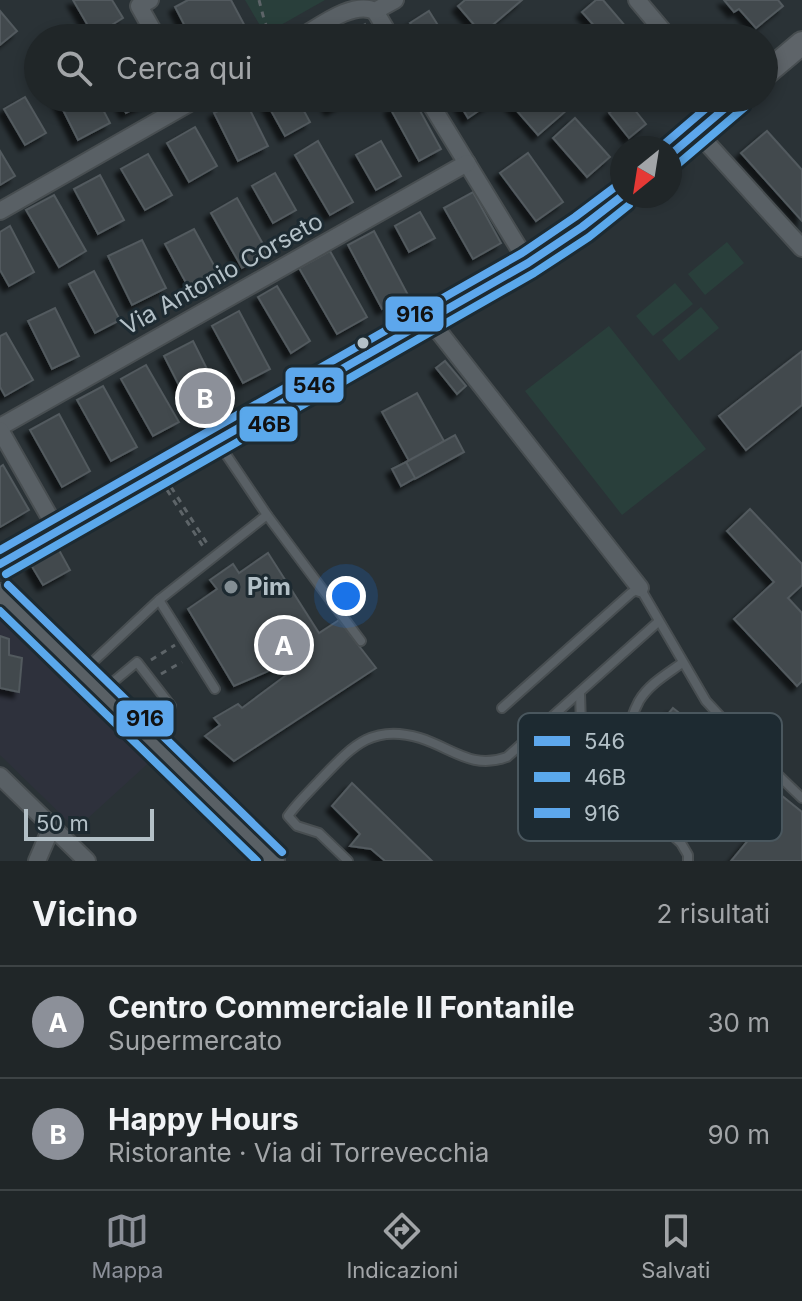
<!DOCTYPE html>
<html lang="it">
<meta charset="utf-8">
<style>
:root{--surface:#202628;--page:#282e30;--text:#f1f3f6;--muted:#a2a5a8;--line:#3d4345;--accent:#8c9099}
body{margin:0;font-family:Inter,sans-serif;background:var(--page);color:var(--text)}
.compass{position:absolute;left:610px;top:136px;width:72px;height:72px;border-radius:50%;background:var(--surface);box-shadow:0 4px 12px #0003;rotate:210deg}
.scale{position:absolute;left:24px;bottom:20px;width:130px;box-sizing:border-box;padding-left:8px;border:4px solid #b3c0c7;border-top:0;font-size:22px;line-height:28px;white-space:nowrap;color:#b3c0c7;-webkit-text-stroke:6px #1d2a31;paint-order:stroke}
.you{position:absolute;left:346px;top:596px;width:28px;height:28px;margin:-20px;border:6px solid #fff;border-radius:50%;background:#1a73e8;box-shadow:0 0 0 12px #1a73e833}
.badge{display:grid;place-items:center;width:52px;height:52px;border-radius:50%;background:var(--accent);color:#fff;font-size:26px;font-weight:700}
.pin{position:absolute;translate:-50% -50%;border:4px solid #fff;box-shadow:0 2px 8px #0006}
.list{margin:0;padding:0;list-style:none}
h2{display:flex;justify-content:space-between;align-items:center;height:104px;margin:0;padding:0 32px;font-size:34px}
h2 small{font-size:26px;font-weight:400;color:var(--muted)}
.list li{display:grid;grid-template-columns:52px 1fr auto;gap:24px;align-items:center;box-sizing:border-box;height:112px;padding:0 32px;border-top:2px solid var(--line)}
.list b{display:block;font-size:30px;white-space:nowrap}
.list p{margin:0;font-size:26px;white-space:nowrap;color:var(--muted)}
.list em{font-size:26px;font-style:normal;color:var(--muted)}
.icon{flex:none;width:44px;height:44px;fill:none;stroke:currentColor;stroke-width:2;stroke-linecap:round;stroke-linejoin:round}
.map{position:relative;flex:none;width:802px;height:861px;overflow:hidden}
.search{position:absolute;background:var(--surface);box-shadow:0 4px 12px #0003;left:24px;right:24px;top:24px;height:88px;display:flex;align-items:center;gap:20px;box-sizing:border-box;padding:0 28px;border-radius:44px;color:var(--muted);font-size:30px}
.sheet{height:328px;background:var(--surface)}
nav{display:flex;justify-content:space-around;align-items:center;box-sizing:border-box;height:112px;border-top:2px solid var(--line);background:var(--surface);font-size:22px;color:var(--muted)}
nav a{display:grid;justify-items:center;gap:4px}
nav .on{color:var(--accent)}
.map>svg:first-child{display:block}
</style>
<div class="map">
<svg width="802" height="861" viewBox="0 0 802 861">
<defs>
<filter id="shadow"><feDropShadow dx="-5.5" dy="5.5" stdDeviation="2" flood-color="#0009"/></filter>
</defs>
<rect width="100%" height="100%" fill="#2a3236"/>
<polygon fill="#2e313c" points="0,609 154,758 76,829 0,755"/>
<g fill="#293f3b">
<polygon points="245,0 325,0 265,34"/>
<polygon points="727,242 744,263 705,295 688,274"/>
<polygon points="675,283 693,304 653,336 636,316"/>
<polygon points="701,307 719,328 679,361 662,340"/>
<polygon points="609,326 706,449 622,515 525,391"/>
</g>
<g fill="#434a4e" stroke="#525a5e" stroke-width="2" filter="url(#shadow)">
<polygon points="73,0 112,0 123,18 94,36"/>
<polygon points="188,0 231,0 248,32 238,38 191,38 175,7"/>
<polygon points="465,0 522,0 482,34 458,6"/>
<polygon points="596,0 603,0 633,35 629,38 605,38 582,12"/>
<polygon points="724,0 778,0 783,6 756,28 739,9 734,12"/>
<polygon points="0,11 17,31 0,45"/>
<polygon points="429,11 446,38 420,38 410,23"/>
<polygon points="365,24 373,38 348,38 346,35"/>
<polygon points="25,97 46,133 25,145 4,109"/>
<polygon points="57,98 97,98 110,123 78,140"/>
<polygon points="118,98 155,98 126,113"/>
<polygon points="244,98 268,146 238,161 214,113"/>
<polygon points="264,98 297,98 310,122 285,136"/>
<polygon points="323,98 350,98 331,110"/>
<polygon points="408,98 413,98 441,149 419,161 390,108"/>
<polygon points="456,98 491,98 493,101 468,118"/>
<polygon points="514,98 557,98 567,110 538,135 509,102"/>
<polygon points="626,99 646,124 629,138 609,113"/>
<polygon points="575,118 610,157 587,177 553,138"/>
<polygon points="195,127 217,166 189,182 167,143"/>
<polygon points="767,131 802,170 802,221 741,153"/>
<polygon points="318,141 353,202 330,215 295,155"/>
<polygon points="381,141 401,176 376,190 356,155"/>
<polygon points="0,151 15,176 0,185"/>
<polygon points="528,153 563,202 536,221 500,173"/>
<polygon points="148,154 172,195 145,210 121,169"/>
<polygon points="275,173 296,210 273,223 252,186"/>
<polygon points="100,175 124,220 98,234 74,189"/>
<polygon points="473,192 501,243 473,259 444,208"/>
<polygon points="54,195 86,251 59,267 26,210"/>
<polygon points="237,198 268,253 242,268 211,213"/>
<polygon points="420,212 435,238 409,252 395,226"/>
<polygon points="10,226 34,272 9,286 0,270 0,232"/>
<polygon points="194,229 221,278 192,294 165,244"/>
<polygon points="374,231 408,295 382,309 348,245"/>
<polygon points="142,240 166,288 132,305 108,256"/>
<polygon points="330,251 367,317 337,334 299,268"/>
<polygon points="94,271 120,320 95,333 69,284"/>
<polygon points="277,286 310,341 291,353 258,297"/>
<polygon points="55,308 79,356 52,369 28,321"/>
<polygon points="239,311 270,369 243,383 212,326"/>
<polygon points="6,333 33,380 5,396 0,387 0,336"/>
<polygon points="193,341 221,397 192,411 164,356"/>
<polygon points="802,351 802,405 746,450 719,416"/>
<polygon points="445,361 466,386 457,394 436,368"/>
<polygon points="146,365 179,422 153,436 121,379"/>
<polygon points="103,386 137,447 111,461 77,400"/>
<polygon points="417,393 444,441 409,461 382,412"/>
<polygon points="59,414 90,471 62,487 30,430"/>
<polygon points="455,435 464,452 415,479 406,462"/>
<polygon points="406,462 415,478 401,486 392,469"/>
<polygon points="3,465 29,510 0,527 0,467"/>
<polygon points="750,509 802,564 802,585 788,598 802,613 802,681 797,686 734,619 774,582 727,531"/>
<polygon points="59,550 70,570 43,585 31,565"/>
<polygon points="268,553 319,633 339,620 376,668 234,761 205,736 220,725 214,718 238,704 242,708 293,670 287,658 271,670 234,686 188,609 217,589 210,580 233,564 239,573"/>
<polygon points="0,636 9,639 9,655 22,658 19,692 0,688"/>
<polygon points="673,708 802,812 802,861 731,861 755,832 644,743"/>
<polygon points="352,783 432,861 385,861 371,849 350,846 360,834 332,806"/>
</g>
<g fill="none" stroke-linecap="round" stroke-linejoin="round">
<g stroke="#484e51" stroke-width="12">
<g id="service">
<polyline points="267,515 361,641"/>
<path d="M682,663C667,674 649,684 639,701C628,721 619,765 620,787L681,843L688,855V861"/>
<polyline points="81,673 159,600"/>
<polyline points="215,689 159,600 267,515 217,441"/>
<polyline points="101,692 137,662 171,706"/>
<polyline points="580,693 583,790"/>
<polyline points="502,708 631,593 640,588 706,701 750,748 802,798"/>
<path d="M348,861L319,833L297,826L288,816C297,803 309,792 320,780C351,748 371,723 420,738C452,748 472,770 507,757L658,622"/>
</g>
</g>
<g stroke="#484e51" stroke-width="20">
<g id="minor">
<polyline points="150,0 139,6 157,38"/>
<polyline points="637,0 669,38"/>
<polyline points="375,11 391,38"/>
<path d="M300,38C319,27 353,0 375,11L395,0"/>
<polyline points="427,98 528,263"/>
<polyline points="697,132 802,248"/>
<polyline points="0,211 198,98"/>
<polyline points="429,319 640,588"/>
<polyline points="0,427 467,163"/>
<polyline points="0,430 57,530"/>
<polyline points="0,776 87,861"/>
<polyline points="37,861 52,826"/>
</g>
</g>
<g stroke="#484e51" stroke-width="24">
<polyline id="tertiary" points="0,594 274,861"/>
</g>
<g stroke="#484e51" stroke-width="26">
<g id="secondary">
<polyline points="764,75 802,43"/>
<polyline points="670,155 737,98"/>
<polyline points="0,564 528,263 582,227 622,196"/>
</g>
</g>
<g stroke="#5d6468" stroke-width="3" stroke-dasharray="6 6" stroke-linecap="butt">
<polyline points="259,0 265,23 273,38"/>
<polyline points="171,487 208,545"/>
<polyline points="167,490 204,548"/>
<polyline points="151,660 175,645"/>
<polyline points="161,674 182,662"/>
</g>
<use href="#service" stroke="#596065" stroke-width="8"/>
<use href="#minor" stroke="#596065" stroke-width="16"/>
<use href="#tertiary" stroke="#596065" stroke-width="20"/>
<use href="#secondary" stroke="#5e6469" stroke-width="22"/>
<g stroke="#1d2a31" stroke-width="14">
<g id="bus-1">
<polyline points="670,155 737,98"/>
<polyline points="0,564 528,263 582,227 622,196"/>
</g>
</g>
<g stroke="#1d2a31" stroke-width="14">
<g id="bus-2">
<polyline points="678,164 745,107"/>
<polyline points="6,574 534,273 589,237 629,205"/>
<polyline points="0,611 257,861"/>
</g>
</g>
<g stroke="#1d2a31" stroke-width="14">
<g id="bus-3">
<polyline points="662,146 718,98"/>
<polyline points="0,550 522,253 575,217 615,187"/>
<polyline points="8,585 282,852"/>
</g>
</g>
<use href="#bus-1" stroke="#5da7ec" stroke-width="8"/>
<use href="#bus-2" stroke="#5aa8eb" stroke-width="8"/>
<use href="#bus-3" stroke="#5da7ec" stroke-width="8"/>
</g>
<circle fill="#b3c0c7" stroke="#1d2a31" stroke-width="3" cx="363" cy="343" r="7"/>
<circle fill="#838e94" stroke="#1d2a31" stroke-width="3" cx="231" cy="587" r="8"/>
<g text-anchor="middle" stroke-width="6" stroke-linejoin="round" paint-order="stroke">
<g font-size="24" fill="#b3c0c7" stroke="#1d2a31">
<text transform="translate(222 274) rotate(-29)" y="8">Via Antonio Corseto</text>
</g>
<g font-size="24" font-weight="bold" fill="#b3c0c7" stroke="#1d2a31" text-anchor="start">
<text x="247" y="595">Pim</text>
</g>
</g>
<rect x="518" y="713" width="264" height="128" rx="12" fill="#1d2a31" stroke="#4a575e" stroke-width="2"/>
<rect x="534" y="736" width="36" height="10" fill="#5da7ec"/>
<rect x="534" y="772" width="36" height="10" fill="#5aa8eb"/>
<rect x="534" y="808" width="36" height="10" fill="#5da7ec"/>
<g font-size="22" fill="#b3c0c7">
<text x="584" y="749">546</text>
<text x="584" y="785">46B</text>
<text x="584" y="821">916</text>
</g>
<g stroke="#1d2a31" stroke-width="3">
<rect x="384" y="295" width="61" height="38" rx="8" fill="#5da7ec"/>
<rect x="284" y="366" width="61" height="38" rx="8" fill="#5da7ec"/>
<rect x="238" y="405" width="61" height="38" rx="8" fill="#5aa8eb"/>
<rect x="115" y="699" width="60" height="39" rx="8" fill="#5da7ec"/>
</g>
<g font-size="22" text-anchor="middle" font-weight="bold" fill="#111">
<text x="415" y="322">916</text>
<text x="314" y="393">546</text>
<text x="269" y="432">46B</text>
<text x="145" y="726">916</text>
</g>
</svg>
<svg class="compass" viewBox="-18 -18 36 36"><path d="M0-13l5 13h-10z" fill="#e53935"/><path d="M0 13l5-13h-10z" fill="#a2a5a8"/></svg>
<div class="scale">50 m</div>
<div class="you"></div>
<div class="pin badge" style="left:284px;top:645px">A</div>
<div class="pin badge" style="left:205px;top:398px">B</div>
<div class="search"><svg class="icon" aria-label="search" viewBox="0 0 24 24"><circle cx="10" cy="10" r="6"/><path d="M15 15l6 6"/></svg>Cerca qui</div>
</div>
<section class="sheet">
<h2>Vicino<small>2 risultati</small></h2>
<ul class="list">
<li><span class="badge">A</span><div><b>Centro Commerciale Il Fontanile</b><p>Supermercato</p></div><em>30 m</em></li>
<li><span class="badge">B</span><div><b>Happy Hours</b><p>Ristorante · Via di Torrevecchia</p></div><em>90 m</em></li>
</ul>
</section>
<nav>
<a class="on"><svg class="icon" aria-label="map" viewBox="0 0 24 24"><path d="M3 6l6-2 6 2 6-2v14l-6 2-6-2-6 2zM9 4v14M15 6v14"/></svg>Mappa</a>
<a><svg class="icon" aria-label="directions" viewBox="0 0 24 24"><path d="M12 3l9 9-9 9-9-9zM9 14v-3h6M13 9l2 2-2 2"/></svg>Indicazioni</a>
<a><svg class="icon" aria-label="saved" viewBox="0 0 24 24"><path d="M7 4h10v16l-5-4-5 4z"/></svg>Salvati</a>
</nav>
